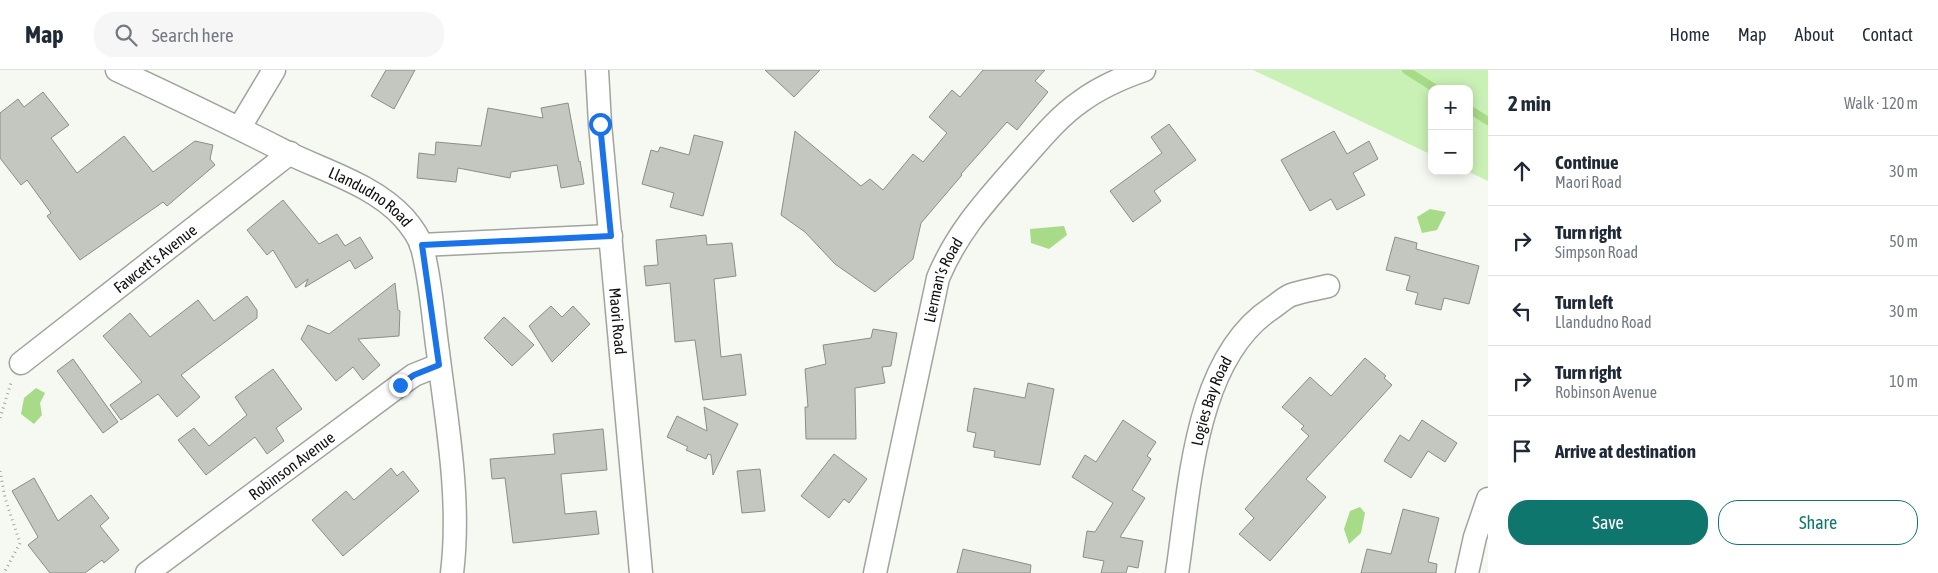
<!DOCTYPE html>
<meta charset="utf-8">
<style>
:root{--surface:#fff;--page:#f6f6f7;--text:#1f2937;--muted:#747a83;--line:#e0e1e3;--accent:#0f766e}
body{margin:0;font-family:"Asap Condensed",sans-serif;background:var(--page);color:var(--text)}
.controls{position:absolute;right:15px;top:15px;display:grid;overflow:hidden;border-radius:10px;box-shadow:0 2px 12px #0003}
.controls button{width:45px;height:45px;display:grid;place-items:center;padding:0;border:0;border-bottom:1px solid var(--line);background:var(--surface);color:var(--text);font:25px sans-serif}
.stop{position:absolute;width:15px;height:15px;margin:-11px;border:4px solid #1a73e8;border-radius:50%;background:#fff}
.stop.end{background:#1a73e8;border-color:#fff;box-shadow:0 1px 5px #0008}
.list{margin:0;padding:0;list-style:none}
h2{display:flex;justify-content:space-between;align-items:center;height:65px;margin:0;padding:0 20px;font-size:21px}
h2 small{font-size:16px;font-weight:400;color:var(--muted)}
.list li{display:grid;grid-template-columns:32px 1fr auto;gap:15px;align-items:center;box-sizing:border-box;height:70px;padding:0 20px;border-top:1px solid var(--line)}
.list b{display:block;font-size:19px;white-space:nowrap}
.list p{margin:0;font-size:16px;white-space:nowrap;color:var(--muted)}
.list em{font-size:16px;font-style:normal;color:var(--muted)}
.actions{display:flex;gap:10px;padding:15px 20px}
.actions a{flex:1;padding:11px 0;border:1px solid var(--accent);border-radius:20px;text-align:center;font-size:18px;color:var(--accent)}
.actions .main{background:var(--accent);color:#fff}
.icon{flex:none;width:28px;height:28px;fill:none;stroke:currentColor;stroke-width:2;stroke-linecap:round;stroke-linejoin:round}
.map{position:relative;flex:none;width:1488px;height:503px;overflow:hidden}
header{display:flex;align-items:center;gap:30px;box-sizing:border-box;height:70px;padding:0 25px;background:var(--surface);border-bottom:1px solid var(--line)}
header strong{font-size:24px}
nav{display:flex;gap:28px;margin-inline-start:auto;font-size:18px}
.search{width:350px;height:45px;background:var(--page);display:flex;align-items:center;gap:12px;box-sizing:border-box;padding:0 18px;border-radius:20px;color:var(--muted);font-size:19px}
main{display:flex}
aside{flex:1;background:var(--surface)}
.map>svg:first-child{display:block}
</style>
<header>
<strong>Map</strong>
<div class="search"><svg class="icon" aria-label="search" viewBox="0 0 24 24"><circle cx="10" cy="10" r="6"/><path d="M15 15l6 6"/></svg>Search here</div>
<nav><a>Home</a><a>Map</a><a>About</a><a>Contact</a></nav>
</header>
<main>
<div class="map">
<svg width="1488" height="503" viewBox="0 0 1488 503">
<rect width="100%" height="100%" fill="#f5f9f2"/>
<polygon fill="#caf1b5" points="1253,0 1488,0 1488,111 1467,101 1469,101 1469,19 1432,19 1432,85"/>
<g fill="#a7db88">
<polygon points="1430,139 1446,142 1437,160 1422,163 1417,147"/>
<polygon points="1064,156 1067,165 1049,179 1031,173 1030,159"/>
<polygon points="36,318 45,323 40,333 42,345 34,354 21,344 24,328"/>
<polygon points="1360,437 1365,443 1361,463 1349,474 1344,459 1350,441"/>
</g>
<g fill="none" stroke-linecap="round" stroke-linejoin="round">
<g stroke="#a7db88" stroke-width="8">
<polyline points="1406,0 1436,19"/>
<polyline points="1469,39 1488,51"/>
</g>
</g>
<g fill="#c3c7c0" stroke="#8a8e88">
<polygon points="386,0 415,0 394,39 371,26"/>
<polygon points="765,0 820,0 794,27"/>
<polygon points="983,0 1045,0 1035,11 1048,22 1017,60 1007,52 961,104 962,105 921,153 913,189 875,222 835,194 805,162 781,145 795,61 861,116 870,109 883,120 913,84 923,92 947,63 929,47 952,20 960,27"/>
<polygon points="43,22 69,55 51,68 77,103 124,66 153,102 195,71 213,75 210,89 215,95 167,136 163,132 80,190 47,146 51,143 27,110 21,115 0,88 0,43 18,29 24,37"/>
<polygon points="568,33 579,92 580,91 584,114 561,118 557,95 511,102 510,108 458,98 456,112 417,108 419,83 435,85 436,72 481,76 488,38 543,48 541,38"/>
<polygon points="1169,54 1196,90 1154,121 1161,131 1133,152 1110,121 1162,83 1151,67"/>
<polygon points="1334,61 1347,84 1369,71 1378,89 1353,103 1365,125 1337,140 1331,129 1310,141 1281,90"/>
<polygon points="694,65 723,72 703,146 670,137 674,123 642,114 651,80 658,82 660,77 689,85"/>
<polygon points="283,130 319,174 337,164 345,176 360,167 373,188 355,199 350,190 305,217 308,209 296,218 273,180 267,185 247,160"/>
<polygon points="706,165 707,175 732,173 736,206 714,209 721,287 741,284 746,325 703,330 695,270 675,272 670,213 646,216 644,196 658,195 656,170"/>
<polygon points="1395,167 1417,173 1416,179 1479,196 1469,234 1444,228 1441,240 1415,234 1418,223 1406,220 1410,206 1386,200"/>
<polygon points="395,213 398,240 400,241 399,266 358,269 380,295 363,310 353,297 336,311 301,269 308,255 329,264"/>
<polygon points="247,226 257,240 257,248 181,305 200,327 177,347 158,324 121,350 110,335 142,312 103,266 130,243 150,267 198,230 214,251"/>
<polygon points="551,236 562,247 573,236 590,254 552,292 529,256"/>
<polygon points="504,247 534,275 512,296 484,268"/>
<polygon points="873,259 897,263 891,296 882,297 885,313 855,318 856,369 806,369 805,337 808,337 805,299 826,294 823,275 871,268"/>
<polygon points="1365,288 1386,306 1384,308 1392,315 1306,409 1326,427 1270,491 1239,464 1254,448 1245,439 1309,366 1301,359 1304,356 1282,337 1310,307 1331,326"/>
<polygon points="73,289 118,352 103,363 57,301"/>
<polygon points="273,299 302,339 276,358 284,371 267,384 255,367 206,405 178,370 194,358 209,376 247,345 235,327"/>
<polygon points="1028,313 1054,319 1040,395 994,387 995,381 973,377 976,363 967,361 974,318 1025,328"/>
<polygon points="704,337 738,354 713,405 711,385 708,384 706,389 686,380 688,377 667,367 677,346 707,361"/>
<polygon points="1123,350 1156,372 1147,386 1151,389 1132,420 1145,428 1120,467 1143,471 1138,498 1128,496 1126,503 1101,503 1104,491 1083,487 1087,461 1095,462 1113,433 1072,407 1085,385 1096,392"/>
<polygon points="1422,350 1457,373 1445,392 1428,381 1411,408 1384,391 1400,365 1409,371"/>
<polygon points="603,359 607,400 561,404 565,444 596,441 599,464 513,473 505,408 492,409 490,389 555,384 553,364"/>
<polygon points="834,384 867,409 849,433 844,429 829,448 801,426"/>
<polygon points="391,398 397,406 403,401 419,421 343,486 312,450 346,421 354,430"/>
<polygon points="760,399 765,441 742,443 737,401"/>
<polygon points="34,408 58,451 91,425 109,448 100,456 119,480 104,493 102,490 85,503 50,503 28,475 38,467 12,421"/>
<polygon points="1403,439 1439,448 1428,492 1437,494 1436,503 1361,503 1367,479 1391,484"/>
<polygon points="963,479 1031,495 1030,503 957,503"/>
</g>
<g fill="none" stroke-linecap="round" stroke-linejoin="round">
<g stroke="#a0a49e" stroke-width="25">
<g id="street">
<path id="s1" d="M117,0C175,27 233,55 290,84C328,102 375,116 404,148C411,156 419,167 422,177C431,211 433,247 438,282C447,354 461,430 452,503"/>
<path id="s2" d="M597,0L600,54L641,503"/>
<polyline points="240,57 274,0"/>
<polyline points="421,175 611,166"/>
<path id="s3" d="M21,293L290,83"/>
<path id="s4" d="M147,503L400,315L414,305L439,295"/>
<path id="s5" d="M875,503L938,208C958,160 987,130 1021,91C1039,71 1057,48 1080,32C1100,17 1121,8 1144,0"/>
<path id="s6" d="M1177,503C1190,419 1194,289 1272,238C1278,234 1284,228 1291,225C1302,221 1316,219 1328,216"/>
<polyline points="1467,503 1475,467 1488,429"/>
</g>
</g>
<g stroke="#a3a5a0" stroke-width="3" stroke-dasharray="1 4" stroke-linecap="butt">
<polyline points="0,348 11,313"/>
<polyline points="0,401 5,428 20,473 4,503"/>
</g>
<use href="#street" stroke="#fff" stroke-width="22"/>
</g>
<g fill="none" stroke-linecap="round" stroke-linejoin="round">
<polyline stroke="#1a73e8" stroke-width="6" points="400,315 414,305 439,295 422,175 611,166 600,54"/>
</g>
<g text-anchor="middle" stroke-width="4.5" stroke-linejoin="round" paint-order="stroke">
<g font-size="16" fill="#111210" stroke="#fff">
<text dy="6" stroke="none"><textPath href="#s1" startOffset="284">Llandudno Road</textPath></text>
<text dy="6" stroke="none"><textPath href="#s3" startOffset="170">Fawcett's Avenue</textPath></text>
<text dy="6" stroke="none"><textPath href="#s5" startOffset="301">Lierman's Road</textPath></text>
<text dy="6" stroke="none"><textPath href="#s2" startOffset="252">Maori Road</textPath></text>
<text dy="6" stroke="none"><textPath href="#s6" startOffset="176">Logies Bay Road</textPath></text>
<text dy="6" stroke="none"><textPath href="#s4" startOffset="180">Robinson Avenue</textPath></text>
</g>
</g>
</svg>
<div class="controls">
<button>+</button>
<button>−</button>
</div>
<div class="stop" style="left:600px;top:54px"></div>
<div class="stop end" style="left:400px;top:315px"></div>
</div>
<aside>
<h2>2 min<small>Walk · 120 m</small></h2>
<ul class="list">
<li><svg class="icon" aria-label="ahead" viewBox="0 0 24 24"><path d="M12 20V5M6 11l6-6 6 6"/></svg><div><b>Continue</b><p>Maori Road</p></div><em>30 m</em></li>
<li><svg class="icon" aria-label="right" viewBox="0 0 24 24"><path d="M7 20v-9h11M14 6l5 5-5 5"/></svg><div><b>Turn right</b><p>Simpson Road</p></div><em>50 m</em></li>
<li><svg class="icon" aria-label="left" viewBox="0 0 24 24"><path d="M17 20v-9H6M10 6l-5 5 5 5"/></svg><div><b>Turn left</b><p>Llandudno Road</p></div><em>30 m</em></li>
<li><svg class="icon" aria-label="right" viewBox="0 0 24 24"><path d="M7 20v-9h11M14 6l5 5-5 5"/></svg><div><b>Turn right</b><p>Robinson Avenue</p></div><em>10 m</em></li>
<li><svg class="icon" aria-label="arrive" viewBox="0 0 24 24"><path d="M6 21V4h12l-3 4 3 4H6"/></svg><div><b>Arrive at destination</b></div></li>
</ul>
<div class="actions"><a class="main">Save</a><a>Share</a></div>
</aside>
</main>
